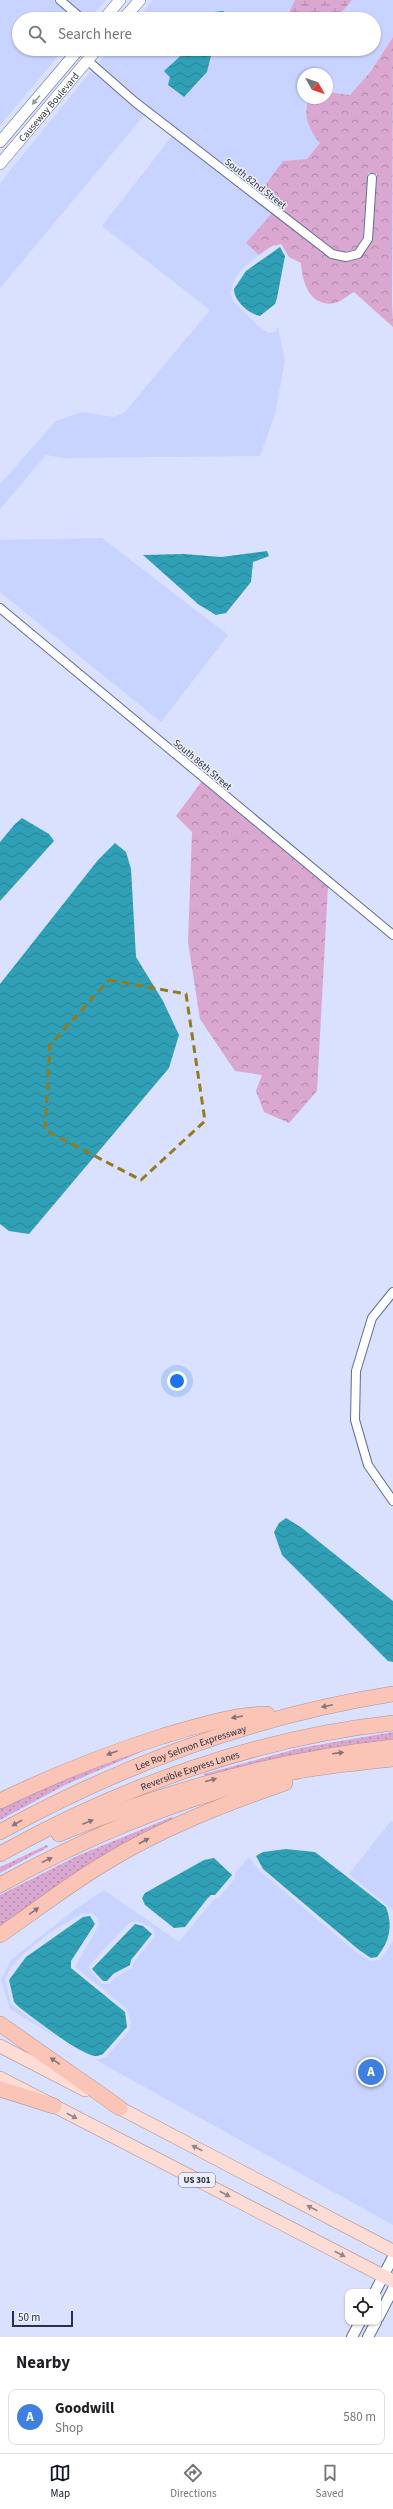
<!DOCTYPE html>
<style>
:root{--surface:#fff;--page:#f6f6f6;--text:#202124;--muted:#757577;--line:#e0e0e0;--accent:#111827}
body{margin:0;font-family:"Source Sans 3",sans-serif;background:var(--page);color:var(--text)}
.controls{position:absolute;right:12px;bottom:12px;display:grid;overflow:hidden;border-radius:8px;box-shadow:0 1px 3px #0004}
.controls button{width:36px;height:36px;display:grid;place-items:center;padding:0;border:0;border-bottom:1px solid var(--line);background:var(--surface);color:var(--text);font:20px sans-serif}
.compass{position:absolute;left:297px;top:68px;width:36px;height:36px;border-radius:50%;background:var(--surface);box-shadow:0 1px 3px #0004;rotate:130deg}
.scale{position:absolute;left:12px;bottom:10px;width:61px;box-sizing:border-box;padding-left:4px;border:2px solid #2b3042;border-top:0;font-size:11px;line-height:14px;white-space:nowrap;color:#2b3042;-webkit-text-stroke:3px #eceff9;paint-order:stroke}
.you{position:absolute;left:177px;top:1381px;width:14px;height:14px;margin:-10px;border:3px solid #fff;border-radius:50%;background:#1a73e8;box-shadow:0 0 0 6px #1a73e833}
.badge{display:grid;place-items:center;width:26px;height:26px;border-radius:50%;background:var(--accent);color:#fff;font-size:13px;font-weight:700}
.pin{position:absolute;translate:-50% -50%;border:2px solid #fff;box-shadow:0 1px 4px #0006}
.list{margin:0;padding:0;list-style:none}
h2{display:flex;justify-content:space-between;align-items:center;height:52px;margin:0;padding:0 16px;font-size:17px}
h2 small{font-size:13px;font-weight:400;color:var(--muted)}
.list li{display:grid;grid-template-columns:26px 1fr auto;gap:12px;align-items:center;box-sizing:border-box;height:56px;margin:0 8px 8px;padding:0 8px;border:1px solid var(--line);border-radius:8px}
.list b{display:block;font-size:15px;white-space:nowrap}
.list p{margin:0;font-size:13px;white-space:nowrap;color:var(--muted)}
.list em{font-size:13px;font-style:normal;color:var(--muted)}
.icon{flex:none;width:22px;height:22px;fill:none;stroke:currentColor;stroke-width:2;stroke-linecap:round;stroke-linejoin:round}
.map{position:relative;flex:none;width:393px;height:2337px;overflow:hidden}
.search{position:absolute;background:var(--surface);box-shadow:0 1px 3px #0004;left:12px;right:12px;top:12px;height:44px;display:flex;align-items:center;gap:10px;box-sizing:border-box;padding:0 14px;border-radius:22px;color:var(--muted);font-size:15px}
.sheet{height:116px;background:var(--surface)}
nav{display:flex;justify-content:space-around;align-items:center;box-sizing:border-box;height:56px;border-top:1px solid var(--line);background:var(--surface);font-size:11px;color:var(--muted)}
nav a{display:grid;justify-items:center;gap:2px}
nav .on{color:var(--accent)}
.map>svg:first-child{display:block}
</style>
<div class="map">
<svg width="393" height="2337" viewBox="0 0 393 2337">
<defs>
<pattern id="grass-dots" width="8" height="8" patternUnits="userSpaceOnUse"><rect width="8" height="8" fill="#d9a7cf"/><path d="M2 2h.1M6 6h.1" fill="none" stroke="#b088aa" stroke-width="1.8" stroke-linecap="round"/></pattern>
<pattern id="forest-crowns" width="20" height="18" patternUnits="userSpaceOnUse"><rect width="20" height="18" fill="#d9a7cf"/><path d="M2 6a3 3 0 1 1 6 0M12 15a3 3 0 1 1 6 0" fill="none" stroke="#b088aa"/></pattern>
<pattern id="wetland-marsh" width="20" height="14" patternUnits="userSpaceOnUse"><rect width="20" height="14" fill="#d9a7cf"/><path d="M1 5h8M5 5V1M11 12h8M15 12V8" fill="none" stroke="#b088aa"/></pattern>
<pattern id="water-waves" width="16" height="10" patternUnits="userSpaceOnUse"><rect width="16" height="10" fill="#30a0b6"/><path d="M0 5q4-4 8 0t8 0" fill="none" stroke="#298396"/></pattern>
</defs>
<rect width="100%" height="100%" fill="#d9e1fe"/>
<g fill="#c8d3ff" fill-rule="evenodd">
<polygon points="0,0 53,0 75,19 19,19 19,49 64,49 0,125"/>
<polygon points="66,0 106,0 89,19"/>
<polygon points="153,0 295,0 286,19 236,19 229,12 211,15 207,19 136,19"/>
<polygon points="352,0 393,0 393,37 371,71 350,95 327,92 327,74 303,74 303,98 309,98 305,107 308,122 320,143 307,159 283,161 264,187 248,178 245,181 138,98 97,64 110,49 188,49 180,58 173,61 168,73 170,77 168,86 180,95 196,86 207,72 211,56 218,49 293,49 304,53 309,49 374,49 374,19 336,19"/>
<polygon points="92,70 145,114 0,288 0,183"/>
<polygon points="172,136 272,213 246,243 259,255 242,269 234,280 230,294 234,302 257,325 269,333 275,332 278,327 285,361 275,414 260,456 64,458 46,455 0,509 0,484 56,421 82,412 114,417 124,413 210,310 102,226"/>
<polygon points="102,538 228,635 161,722 0,592 0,540"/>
<polygon points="391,1821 393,1822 393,1910 349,1874"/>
<path d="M249,1857L260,1871L357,1953L371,1961L380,1960L393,1941V2225L96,2060L106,2057L130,2030L131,2022L127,2009L75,1967L99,1925L98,1918L92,1913L81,1914L51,1932L23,1954L10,1969L5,1979L11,2004L59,2039L10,2009L1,1980L11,1960L74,1910L104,1890L179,1942L214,1899L219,1898L235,1878V1873ZM136,1921L153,1928L155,1936L134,1962L132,1968L116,1977L109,1984H102L88,1967L122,1930L129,1923Z"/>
</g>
<g fill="url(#grass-dots)">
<polygon points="393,1732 393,1741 265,1762 205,1776 204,1774 300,1748"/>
<polygon points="159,1744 65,1785 0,1820 0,1804 20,1795"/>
<polygon points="172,1817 174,1821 0,1929 0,1895 77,1856"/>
<polygon points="47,1845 48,1847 0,1873 0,1867"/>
</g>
<g fill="url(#forest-crowns)">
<path d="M393,37L392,302L393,327L354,292C348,295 341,302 335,303C310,308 302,282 301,263L289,257L281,244L272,246L259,255L246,243L272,213L330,257L345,261L360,258L372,240L377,174L368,173L363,237L355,250L345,252L334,250L245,181L248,178L264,187L283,161L307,159L320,143C309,130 302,114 309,98H327V92L350,95L371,71Z"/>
<polygon points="202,781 328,886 317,1091 289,1123 264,1112 256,1091 262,1075 235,1071 200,1019 188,942 192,832 176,816"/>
</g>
<polygon fill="url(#wetland-marsh)" points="295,0 352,0 336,19 286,19"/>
<g fill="url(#water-waves)">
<polygon points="222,11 234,15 236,19 207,19 214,12"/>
<polygon points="188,49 218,49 211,56 207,72 184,97 168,85 170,77 164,71"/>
<path d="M280,247L285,256L277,298L275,304L260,316C249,314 234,301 234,289L246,271Z"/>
<polygon points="267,551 269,556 253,562 251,582 226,613 216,615 198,604 143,555 184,554 221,557"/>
<polygon points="22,818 49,834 54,841 0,901 0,842 15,824"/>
<polygon points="115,843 126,852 131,869 136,957 163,1001 179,1035 169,1068 29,1234 9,1231 0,1224 0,984 98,860"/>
<polygon points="286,1518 302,1528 393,1601 393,1662 388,1661 282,1555 274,1532 279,1523"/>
<path d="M286,1849L315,1852L386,1907C393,1925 390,1941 377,1957L371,1958L359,1950L263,1869L256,1856L263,1852Z"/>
<polygon points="214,1858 232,1875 215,1895 211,1895 207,1899 185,1927 174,1928 145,1905 142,1898 145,1893 204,1860"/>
<path d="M90,1916L95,1924L71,1961V1968L125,2012L127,2027L103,2054C99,2056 95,2057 91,2055C70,2047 39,2022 20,2008L14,2002L9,1980L26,1957L83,1917Z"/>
<polygon points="135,1924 143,1926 152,1934 131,1960 130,1965 113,1974 107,1981 103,1981 92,1969"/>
</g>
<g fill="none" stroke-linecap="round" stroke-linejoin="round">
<g stroke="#636d97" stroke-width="10">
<g id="minor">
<polyline points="60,0 82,19"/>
<polyline points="87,60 135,102 332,254 346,257 358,254 368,239 372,178"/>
<polyline points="0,608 393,935"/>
<polyline points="393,1292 372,1318 356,1371 355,1420 368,1465 393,1501"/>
</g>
</g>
<g stroke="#636d97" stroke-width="12">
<g id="tertiary">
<polyline points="375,2292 393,2257"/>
<polyline points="378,2318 393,2289"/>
<polyline points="352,2337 360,2322"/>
<polyline points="368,2337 376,2322"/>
</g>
</g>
<g stroke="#636d97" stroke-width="12">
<g id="secondary">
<polyline points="104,19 120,0"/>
<polyline points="123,19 140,0"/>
<polyline points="0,142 79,49"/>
<path id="s1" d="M0,164L97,49"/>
</g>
</g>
<g stroke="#b2908e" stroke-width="14">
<g id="primary">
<polyline points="0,2046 85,2090"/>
<polyline points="0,2078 393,2281"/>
<polyline points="112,2104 393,2251"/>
</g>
</g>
<g stroke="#b2908e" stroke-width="16">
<g id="motorway">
<path d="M0,1801C53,1775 107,1754 163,1736C197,1726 232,1715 267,1714"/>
<path id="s2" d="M0,1832C123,1764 254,1716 393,1694"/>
<path d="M59,1834C169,1790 275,1760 393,1747"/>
<path id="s3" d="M0,1854C120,1787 255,1738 393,1723"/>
<path d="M0,1885C90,1835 187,1795 288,1773C322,1766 358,1763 393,1759"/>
<path d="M0,1935C35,1911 68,1885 105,1863C162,1828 222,1805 285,1783"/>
<polyline points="0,2024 120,2108"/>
<polyline points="0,2089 54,2106"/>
</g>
</g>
<use href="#minor" stroke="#fff" stroke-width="8"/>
<use href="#tertiary" stroke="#fff" stroke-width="10"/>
<use href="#secondary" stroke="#fff" stroke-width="11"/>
<use href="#primary" stroke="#fcdcd4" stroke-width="13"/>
<use href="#motorway" stroke="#fac4b7" stroke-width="15"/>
</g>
<defs><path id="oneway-solid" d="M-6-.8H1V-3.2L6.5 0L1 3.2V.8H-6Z"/></defs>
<use fill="#9598a0" href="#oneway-solid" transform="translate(36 100) rotate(130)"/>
<g fill="#887377">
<use href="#oneway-solid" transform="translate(327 1706) rotate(168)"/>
<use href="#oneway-solid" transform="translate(237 1717) rotate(170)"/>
<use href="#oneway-solid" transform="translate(112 1753) rotate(160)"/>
<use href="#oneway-solid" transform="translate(338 1753) rotate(-7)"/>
<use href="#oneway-solid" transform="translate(211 1780) rotate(-15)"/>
<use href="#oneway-solid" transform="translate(88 1822) rotate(-22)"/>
<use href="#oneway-solid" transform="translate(17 1823) rotate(151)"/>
<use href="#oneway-solid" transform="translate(144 1841) rotate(-28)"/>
<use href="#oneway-solid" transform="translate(47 1860) rotate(-26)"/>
<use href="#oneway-solid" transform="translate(34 1911) rotate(-35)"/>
<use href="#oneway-solid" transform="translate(55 2061) rotate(-145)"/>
</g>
<g fill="#94868b">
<use href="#oneway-solid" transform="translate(72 2116) rotate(27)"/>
<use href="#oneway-solid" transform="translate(197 2148) rotate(-153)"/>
<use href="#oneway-solid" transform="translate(225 2194) rotate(27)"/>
<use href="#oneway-solid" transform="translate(312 2208) rotate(-153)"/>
<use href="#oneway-solid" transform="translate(340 2254) rotate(27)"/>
</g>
<path fill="none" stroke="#927b21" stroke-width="3" stroke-dasharray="8 5" stroke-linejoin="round" d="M109,980L186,994L205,1121L141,1180L45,1130L50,1045Z"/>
<g text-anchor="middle" stroke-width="3" stroke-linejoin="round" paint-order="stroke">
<rect fill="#eceff9" stroke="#656979" stroke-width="1" x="179" y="2173" width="36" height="14" rx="3"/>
<g font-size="9" font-weight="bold" fill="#2b3042">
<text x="197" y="2183">US 301</text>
</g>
<g font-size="10" fill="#2b3042" stroke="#eceff9">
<text dy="4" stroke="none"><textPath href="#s1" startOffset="75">Causeway Boulevard</textPath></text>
<text transform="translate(256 183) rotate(38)" y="4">South 82nd Street</text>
<text transform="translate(203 764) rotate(40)" y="4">South 86th Street</text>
<text dy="4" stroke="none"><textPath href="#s2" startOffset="209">Lee Roy Selmon Expressway</textPath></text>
<text dy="4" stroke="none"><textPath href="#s3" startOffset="208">Reversible Express Lanes</textPath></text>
</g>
</g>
</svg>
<div class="controls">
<button><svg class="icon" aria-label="locate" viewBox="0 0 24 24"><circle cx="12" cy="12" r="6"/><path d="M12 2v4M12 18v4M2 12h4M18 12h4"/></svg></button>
</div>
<svg class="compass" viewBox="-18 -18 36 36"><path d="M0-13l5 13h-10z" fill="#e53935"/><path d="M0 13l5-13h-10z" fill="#757577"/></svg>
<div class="scale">50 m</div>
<div class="you"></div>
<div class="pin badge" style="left:371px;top:2072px;background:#3f7fe0">A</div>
<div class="search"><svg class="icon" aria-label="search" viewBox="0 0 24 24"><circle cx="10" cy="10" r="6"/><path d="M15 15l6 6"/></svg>Search here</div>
</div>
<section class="sheet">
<h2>Nearby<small></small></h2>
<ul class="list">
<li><span class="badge" style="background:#3f7fe0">A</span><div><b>Goodwill</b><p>Shop</p></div><em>580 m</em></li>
</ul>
</section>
<nav>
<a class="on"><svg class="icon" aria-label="map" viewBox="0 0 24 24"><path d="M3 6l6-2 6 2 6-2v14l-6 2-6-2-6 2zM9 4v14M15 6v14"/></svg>Map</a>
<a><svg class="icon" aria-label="directions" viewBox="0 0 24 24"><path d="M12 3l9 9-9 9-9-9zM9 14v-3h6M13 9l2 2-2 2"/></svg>Directions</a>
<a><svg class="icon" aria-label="saved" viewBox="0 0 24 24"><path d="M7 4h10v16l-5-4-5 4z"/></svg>Saved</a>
</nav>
